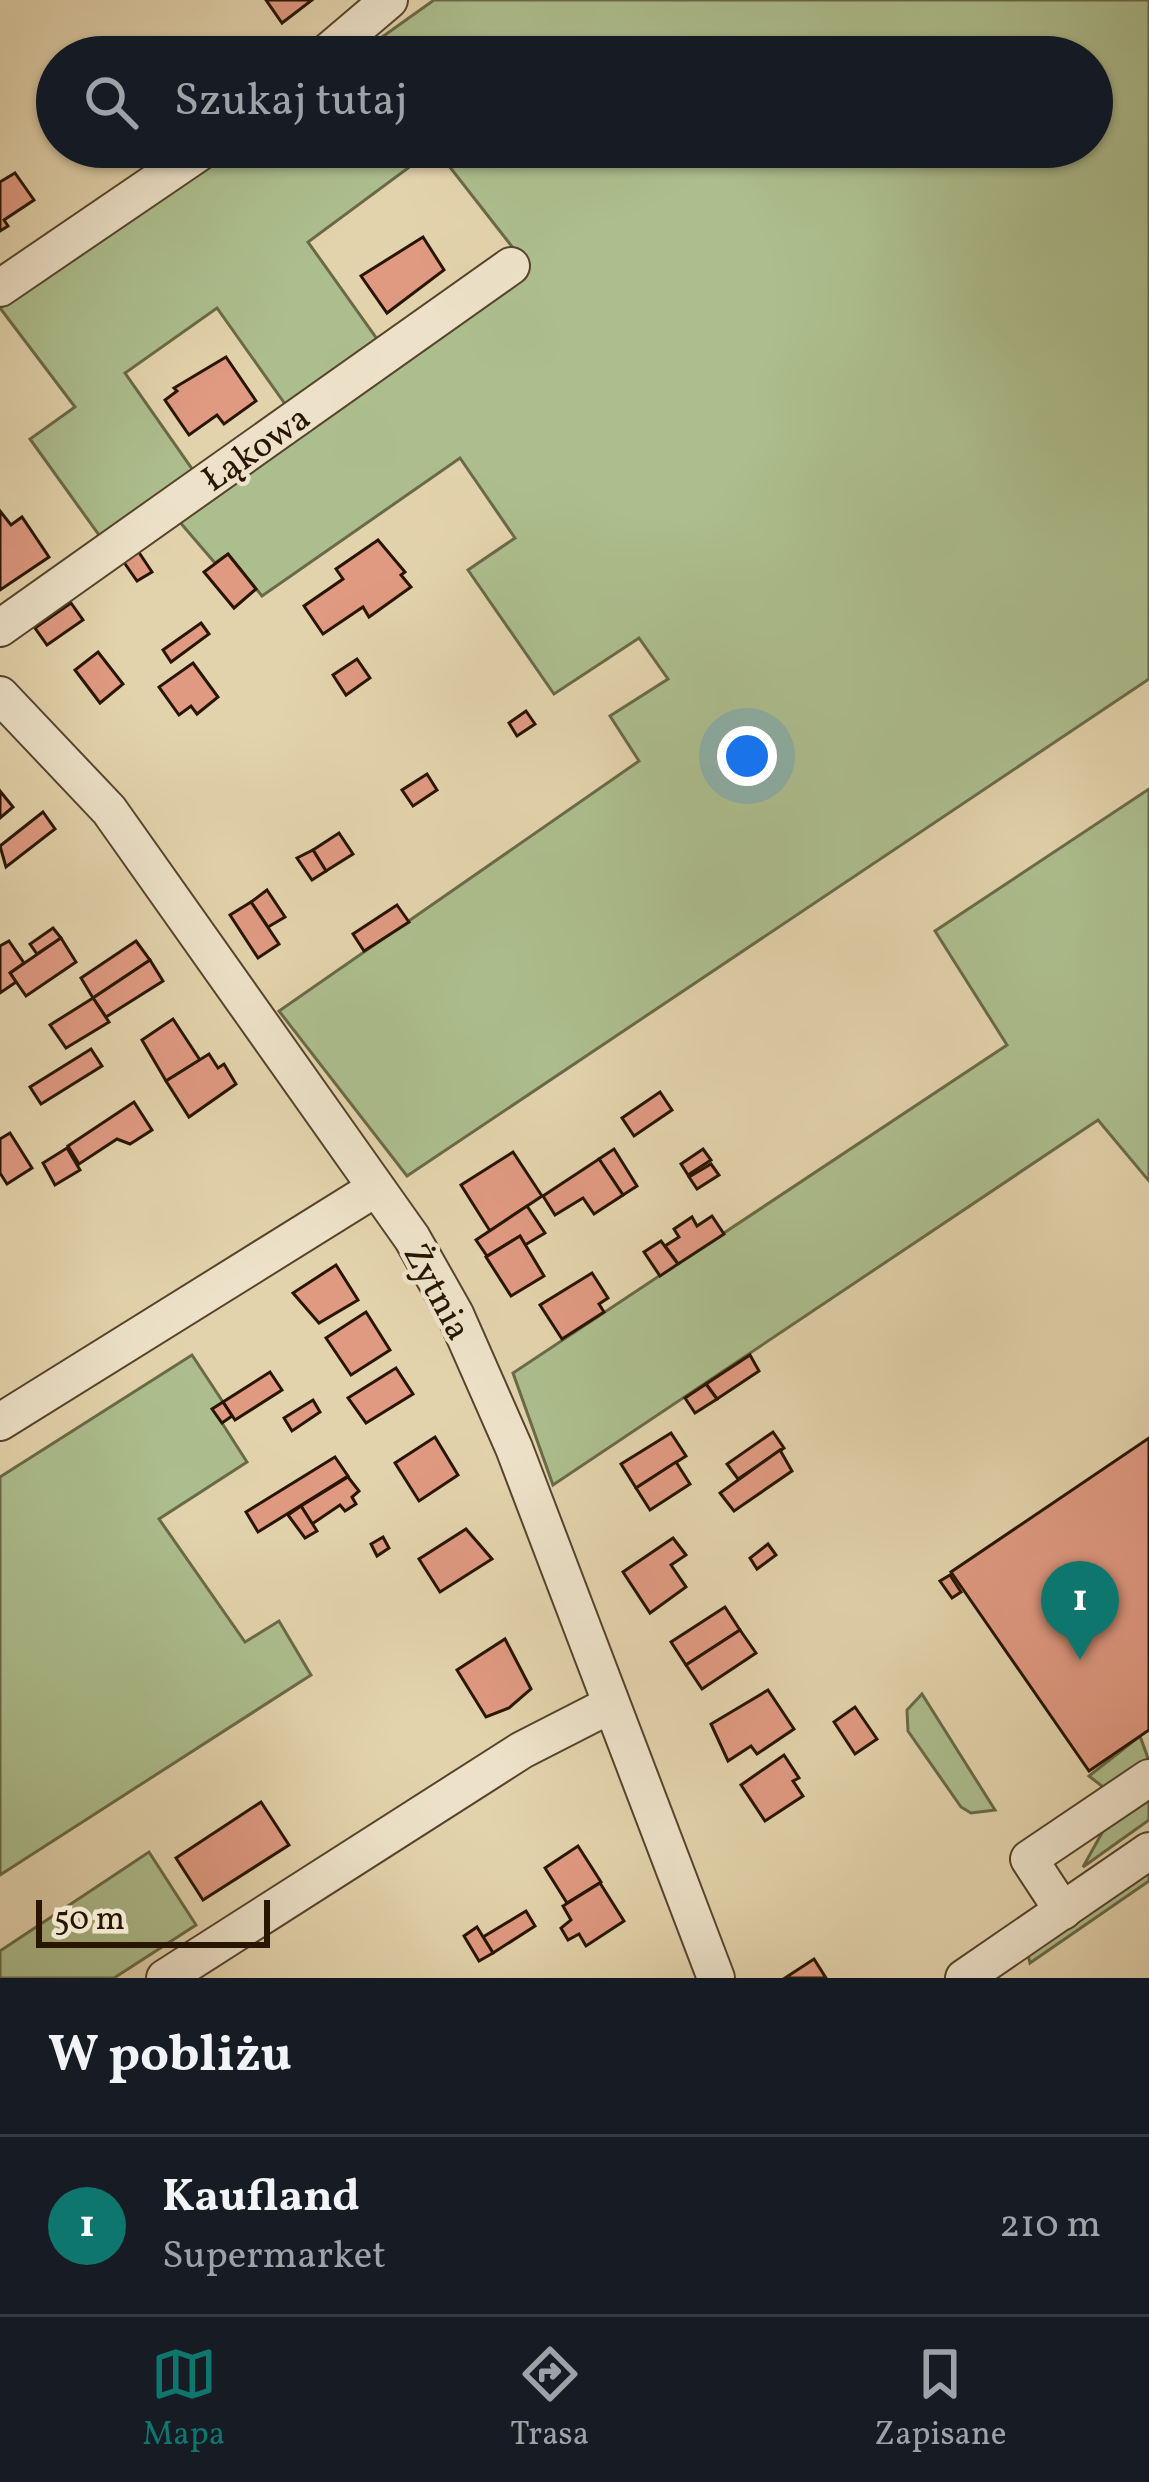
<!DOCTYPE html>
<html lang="pl">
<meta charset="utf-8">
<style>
:root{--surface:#171b24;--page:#20242c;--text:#f1f3f6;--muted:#9ea1a6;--line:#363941;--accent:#0f766e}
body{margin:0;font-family:Vollkorn,serif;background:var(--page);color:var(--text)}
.scale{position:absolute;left:36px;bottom:30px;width:234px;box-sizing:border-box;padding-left:12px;border:6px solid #281502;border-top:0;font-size:33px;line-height:42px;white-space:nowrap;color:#281502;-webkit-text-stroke:9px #ede2c9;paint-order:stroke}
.you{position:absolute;left:747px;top:756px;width:42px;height:42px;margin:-30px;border:9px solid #fff;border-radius:50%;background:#1a73e8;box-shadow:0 0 0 18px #1a73e833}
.badge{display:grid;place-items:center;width:78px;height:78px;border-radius:50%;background:var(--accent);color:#fff;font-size:39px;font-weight:700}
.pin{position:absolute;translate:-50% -99px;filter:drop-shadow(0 3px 6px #0008)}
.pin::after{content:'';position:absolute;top:63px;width:42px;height:36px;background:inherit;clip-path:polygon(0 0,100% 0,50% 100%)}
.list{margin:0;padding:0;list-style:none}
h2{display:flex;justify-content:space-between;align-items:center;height:156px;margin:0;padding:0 48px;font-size:51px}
h2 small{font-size:39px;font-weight:400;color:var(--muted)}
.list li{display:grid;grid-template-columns:78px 1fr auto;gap:36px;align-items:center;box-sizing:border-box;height:180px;padding:0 48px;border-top:3px solid var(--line)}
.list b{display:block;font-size:45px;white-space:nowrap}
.list p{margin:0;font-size:39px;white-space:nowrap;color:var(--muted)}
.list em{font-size:39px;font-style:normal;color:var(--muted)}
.icon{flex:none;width:66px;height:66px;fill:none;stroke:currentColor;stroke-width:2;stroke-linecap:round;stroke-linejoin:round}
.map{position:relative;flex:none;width:1149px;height:1978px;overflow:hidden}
.search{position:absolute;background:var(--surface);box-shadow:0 3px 9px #0004;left:36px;right:36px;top:36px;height:132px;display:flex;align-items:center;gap:30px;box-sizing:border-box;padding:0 42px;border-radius:66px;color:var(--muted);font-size:45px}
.sheet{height:336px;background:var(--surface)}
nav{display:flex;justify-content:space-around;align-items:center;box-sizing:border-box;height:168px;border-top:3px solid var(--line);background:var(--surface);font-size:33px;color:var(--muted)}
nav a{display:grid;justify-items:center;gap:6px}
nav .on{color:var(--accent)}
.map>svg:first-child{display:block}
</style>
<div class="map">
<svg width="1149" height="1978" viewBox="0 0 1149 1978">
<rect width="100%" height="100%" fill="#e3d3ac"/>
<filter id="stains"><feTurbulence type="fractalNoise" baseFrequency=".00167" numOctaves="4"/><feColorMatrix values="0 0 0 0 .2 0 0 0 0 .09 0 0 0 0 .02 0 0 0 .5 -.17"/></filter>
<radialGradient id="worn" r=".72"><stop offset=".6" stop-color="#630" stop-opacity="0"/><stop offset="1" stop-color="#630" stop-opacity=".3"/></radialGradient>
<g fill="#adbe8e" stroke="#6a6a48" stroke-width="3">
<polygon points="434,0 1149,0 1149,679 407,1176 279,1011 639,761 610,716 668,679 639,638 554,694 468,570 515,538 460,458 262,596 228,554 215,563 178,520 528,267 435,148 308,242 382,346 290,411 217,308 125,373 197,476 104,542 30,439 75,407 0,308 227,147 1092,147 1092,57 354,57"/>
<polygon points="1149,789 1149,1181 1098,1120 553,1485 513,1373 1007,1045 935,931"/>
<polygon points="192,1355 223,1402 213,1409 247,1462 159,1519 245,1642 279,1621 311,1675 0,1875 0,1477"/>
<polygon points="922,1694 995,1810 971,1813 961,1807 908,1731 907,1710"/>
<polygon points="1140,1736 1149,1761 1103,1787 1089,1776"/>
<polygon points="1149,1797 1149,1820 1083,1867 1103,1831"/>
<polygon points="149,1852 196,1925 114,1978 0,1978 0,1951"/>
<polygon points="1149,1872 1149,1881 1030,1963 1028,1955"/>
</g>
<g fill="#e09a82" stroke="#281502" stroke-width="3">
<polygon points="266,0 312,0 282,23"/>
<polygon points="15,173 34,200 4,220 8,226 0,231 0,182"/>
<polygon points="423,237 444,270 387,313 361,276"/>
<polygon points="226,357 256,401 224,424 217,415 189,435 165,400 177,391 174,388"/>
<polygon points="0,511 11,525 22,517 49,557 0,590"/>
<polygon points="378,540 405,572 401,575 411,587 369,617 363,607 323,634 304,606 343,579 336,569"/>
<polygon points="136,548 152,572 137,581 121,558"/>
<polygon points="228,554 256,589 234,608 204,572"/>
<polygon points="71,603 83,620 47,645 35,628"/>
<polygon points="201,623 209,634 171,662 163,650"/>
<polygon points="98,652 123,684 100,703 75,670"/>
<polygon points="357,659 370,678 346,695 333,675"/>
<polygon points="193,663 218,697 197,714 191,706 179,715 159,687"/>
<polygon points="526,711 535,724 517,736 509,723"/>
<polygon points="427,774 437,790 413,806 402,790"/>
<polygon points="0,791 13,807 0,818"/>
<polygon points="43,812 55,829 6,867 0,846"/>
<polygon points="339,833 353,854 326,871 313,850"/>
<polygon points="313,850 326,871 312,880 297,858"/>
<polygon points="267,890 285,917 268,927 251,902"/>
<polygon points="251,902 279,944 258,958 230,915"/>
<polygon points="397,905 409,922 364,951 353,934"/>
<polygon points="53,928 61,938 37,954 30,944"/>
<polygon points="61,938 76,962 26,996 10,973"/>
<polygon points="9,941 24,963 10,973 16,982 0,993 0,946"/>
<polygon points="136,941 150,960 93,998 81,978"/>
<polygon points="150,960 163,981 106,1017 93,998"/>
<polygon points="93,998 109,1022 66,1048 50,1025"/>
<polygon points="173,1019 200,1060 166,1081 142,1040"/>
<polygon points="91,1049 102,1066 41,1104 30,1087"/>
<polygon points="209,1054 218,1068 224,1064 236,1084 189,1117 166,1081"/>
<polygon points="660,1092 672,1110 634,1136 622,1118"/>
<polygon points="134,1102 152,1130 130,1144 117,1139 79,1164 68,1146"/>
<polygon points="10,1133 32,1168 7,1184 0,1173 0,1139"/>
<polygon points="67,1148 80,1170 55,1185 43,1163"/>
<polygon points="614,1149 637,1186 623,1195 599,1159"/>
<polygon points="703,1149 711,1160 688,1175 681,1164"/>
<polygon points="513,1152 542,1196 490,1231 461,1185"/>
<polygon points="599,1159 623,1195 594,1214 583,1198 555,1215 543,1196"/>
<polygon points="711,1164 719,1175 697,1189 689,1177"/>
<polygon points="527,1206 545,1233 525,1245 520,1236 487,1256 476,1240"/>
<polygon points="712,1216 724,1234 678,1264 665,1246 679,1237 674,1229 692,1217 697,1226"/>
<polygon points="520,1236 544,1276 511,1296 486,1257"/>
<polygon points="661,1241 678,1264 660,1276 644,1252"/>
<polygon points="336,1265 358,1300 319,1323 293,1293"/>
<polygon points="592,1273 608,1298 599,1304 604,1312 562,1339 540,1305"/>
<polygon points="366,1312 390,1350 351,1375 326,1338"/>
<polygon points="750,1355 759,1371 717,1399 706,1384"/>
<polygon points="396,1368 413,1394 366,1423 348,1398"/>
<polygon points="270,1372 282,1390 235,1420 223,1402"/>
<polygon points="706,1384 717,1399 695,1413 685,1398"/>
<polygon points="313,1400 320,1412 292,1431 284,1418"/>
<polygon points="223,1402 232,1416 222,1423 212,1409"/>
<polygon points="773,1432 784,1448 738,1479 727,1464"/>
<polygon points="671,1433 686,1456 636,1488 621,1464"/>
<polygon points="435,1437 458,1475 419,1501 395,1463"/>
<polygon points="1149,1438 1149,1730 1089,1771 951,1572"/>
<polygon points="780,1450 792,1471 734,1511 720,1493"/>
<polygon points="335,1457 348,1476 258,1532 246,1512"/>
<polygon points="676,1462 690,1484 650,1510 636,1488"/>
<polygon points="348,1477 359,1491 352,1497 356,1504 345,1511 340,1505 312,1524 301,1506"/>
<polygon points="301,1506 317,1531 305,1538 288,1515"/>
<polygon points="466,1529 492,1559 440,1592 419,1559"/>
<polygon points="383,1537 389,1548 377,1556 371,1544"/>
<polygon points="673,1538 686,1555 671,1565 686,1587 650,1613 623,1572"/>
<polygon points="768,1544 776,1555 757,1569 750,1558"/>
<polygon points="950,1575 961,1592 952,1598 940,1581"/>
<polygon points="725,1607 740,1630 686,1665 671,1642"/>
<polygon points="740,1630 756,1653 702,1689 686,1665"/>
<polygon points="505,1639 531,1689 509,1708 486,1717 457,1670"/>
<polygon points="768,1690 794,1729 757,1754 751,1746 728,1761 711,1724"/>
<polygon points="855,1707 877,1739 855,1754 834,1722"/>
<polygon points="784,1755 799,1778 793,1781 803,1796 765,1821 741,1785"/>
<polygon points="261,1802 289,1845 203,1900 176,1858"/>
<polygon points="578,1846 601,1882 567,1903 545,1868"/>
<polygon points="600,1883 624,1921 586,1946 579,1934 568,1940 561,1928 571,1920 563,1906"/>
<polygon points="526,1911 535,1926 493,1953 483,1937"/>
<polygon points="477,1927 493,1953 479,1961 464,1936"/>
<polygon points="814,1959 826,1978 785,1978"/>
</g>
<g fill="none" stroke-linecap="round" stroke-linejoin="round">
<g stroke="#57442c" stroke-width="40">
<g id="minor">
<polyline points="322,57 389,0"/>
<polyline points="0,288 207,147"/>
<polyline points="0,628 511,266"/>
<polyline points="0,695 109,810 412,1238 455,1314 514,1448 716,1978"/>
<polyline points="0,1422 376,1188"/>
<polyline points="1063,1911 1029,1859 1149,1778"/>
<polyline points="165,1978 522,1750 610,1705"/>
<polyline points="964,1978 1149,1851"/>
</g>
</g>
<use href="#minor" stroke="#ede2c9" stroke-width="36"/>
</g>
<g text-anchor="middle" stroke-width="9" stroke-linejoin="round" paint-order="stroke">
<g font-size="36" fill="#281502" stroke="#ede2c9">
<text transform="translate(255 447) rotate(-35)" y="13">Łąkowa</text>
<text transform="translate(439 1291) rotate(62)" y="13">Żytnia</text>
</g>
</g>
<rect width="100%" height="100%" filter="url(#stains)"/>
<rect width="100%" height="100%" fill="url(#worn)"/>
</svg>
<div class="scale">50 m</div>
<div class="you"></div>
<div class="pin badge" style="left:1080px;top:1660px">1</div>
<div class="search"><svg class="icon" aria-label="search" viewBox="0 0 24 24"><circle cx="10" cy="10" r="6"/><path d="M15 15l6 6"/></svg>Szukaj tutaj</div>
</div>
<section class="sheet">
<h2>W pobliżu<small></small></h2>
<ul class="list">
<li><span class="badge">1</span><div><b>Kaufland</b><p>Supermarket</p></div><em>210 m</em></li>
</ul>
</section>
<nav>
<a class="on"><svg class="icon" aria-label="map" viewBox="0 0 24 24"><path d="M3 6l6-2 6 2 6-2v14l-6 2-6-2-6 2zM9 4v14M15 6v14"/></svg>Mapa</a>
<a><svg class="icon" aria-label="directions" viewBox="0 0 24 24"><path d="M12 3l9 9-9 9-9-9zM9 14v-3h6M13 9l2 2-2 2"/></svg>Trasa</a>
<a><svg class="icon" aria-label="saved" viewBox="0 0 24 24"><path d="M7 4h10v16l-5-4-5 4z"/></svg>Zapisane</a>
</nav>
